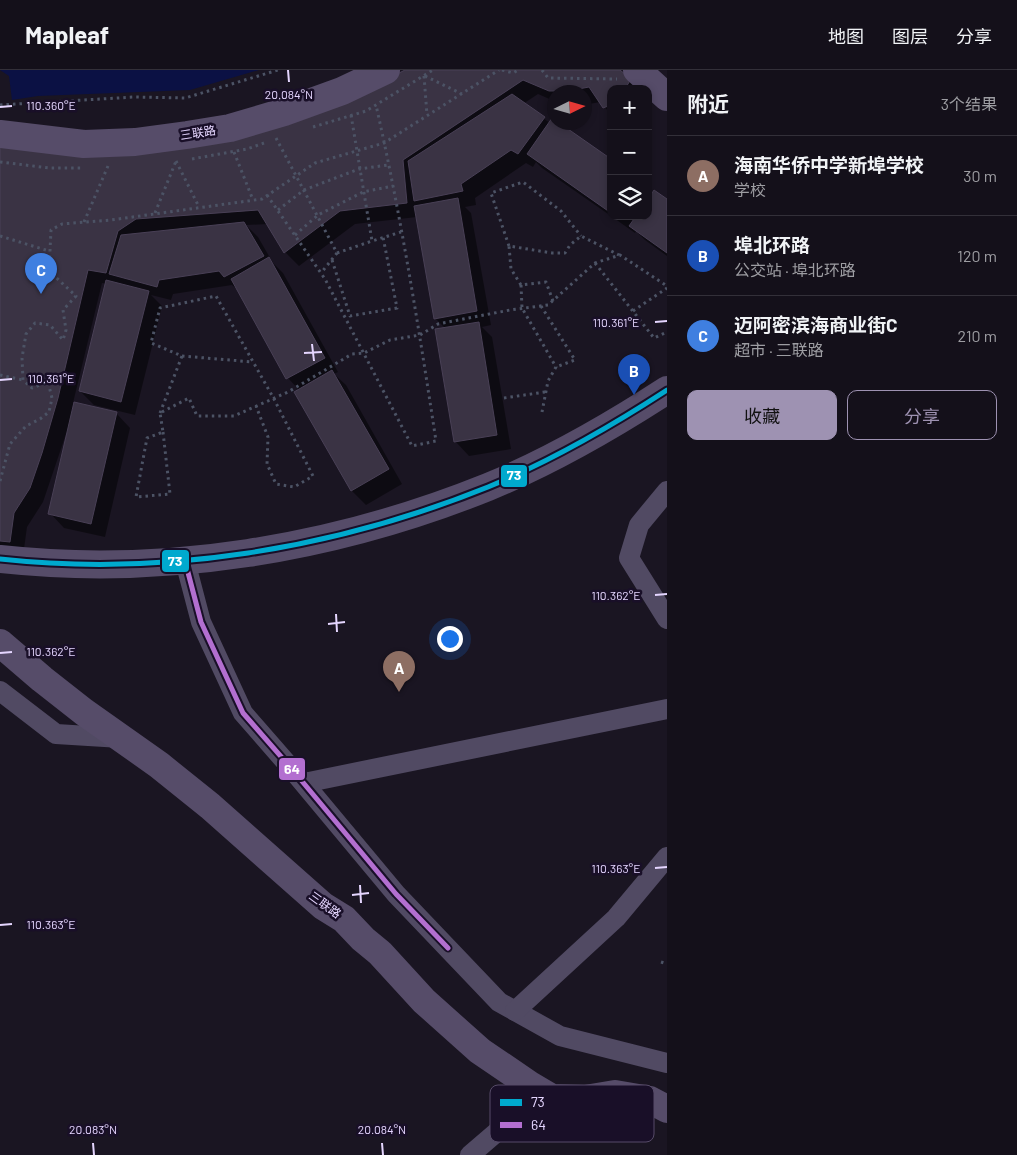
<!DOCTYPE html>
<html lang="zh">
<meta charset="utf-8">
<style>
:root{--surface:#14101a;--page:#1d1923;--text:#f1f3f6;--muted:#9d9da2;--line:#333039;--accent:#9e92b2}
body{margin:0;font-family:Barlow,"Noto Sans SC",sans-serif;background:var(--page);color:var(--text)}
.controls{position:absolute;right:15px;top:15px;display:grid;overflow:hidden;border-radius:10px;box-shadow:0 2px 8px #0003}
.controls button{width:45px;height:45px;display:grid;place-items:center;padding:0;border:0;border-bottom:1px solid var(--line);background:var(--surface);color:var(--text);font:25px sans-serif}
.compass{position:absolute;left:547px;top:15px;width:45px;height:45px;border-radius:50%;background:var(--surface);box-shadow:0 2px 8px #0003;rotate:85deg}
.you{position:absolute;left:449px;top:568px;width:18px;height:18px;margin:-12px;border:4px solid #fff;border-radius:50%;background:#1a73e8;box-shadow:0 0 0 8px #1a73e833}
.badge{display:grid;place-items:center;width:32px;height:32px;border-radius:50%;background:var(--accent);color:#fff;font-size:16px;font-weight:700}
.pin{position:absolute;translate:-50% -41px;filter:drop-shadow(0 1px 2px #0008)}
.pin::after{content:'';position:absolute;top:26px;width:18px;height:15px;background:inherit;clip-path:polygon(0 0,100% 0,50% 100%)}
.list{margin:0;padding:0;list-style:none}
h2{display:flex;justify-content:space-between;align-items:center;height:65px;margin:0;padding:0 20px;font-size:21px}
h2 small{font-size:16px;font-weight:400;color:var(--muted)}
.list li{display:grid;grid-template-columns:32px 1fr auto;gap:15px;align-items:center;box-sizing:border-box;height:80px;padding:0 20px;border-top:1px solid var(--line)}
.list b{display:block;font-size:19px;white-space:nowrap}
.list p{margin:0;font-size:16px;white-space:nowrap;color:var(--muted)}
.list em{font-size:16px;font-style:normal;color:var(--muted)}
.actions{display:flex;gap:10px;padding:15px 20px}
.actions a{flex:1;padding:11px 0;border:1px solid var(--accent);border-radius:10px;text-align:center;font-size:18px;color:var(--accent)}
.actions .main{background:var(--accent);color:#111}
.icon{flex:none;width:28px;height:28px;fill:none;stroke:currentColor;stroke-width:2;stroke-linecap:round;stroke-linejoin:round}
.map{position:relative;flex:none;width:667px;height:1085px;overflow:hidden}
header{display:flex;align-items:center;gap:30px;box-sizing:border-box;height:70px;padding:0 25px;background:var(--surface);border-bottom:1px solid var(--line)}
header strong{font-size:24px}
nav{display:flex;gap:28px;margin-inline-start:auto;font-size:18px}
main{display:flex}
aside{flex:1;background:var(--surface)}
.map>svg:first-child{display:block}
</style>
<header>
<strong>Mapleaf</strong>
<nav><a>地图</a><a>图层</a><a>分享</a></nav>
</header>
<main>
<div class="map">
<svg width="667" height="1085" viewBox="0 0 667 1085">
<rect width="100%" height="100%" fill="#1a1522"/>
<polygon fill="#0b1144" points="0,0 259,0 190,20 38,26 12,30 9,6"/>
<g fill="#0007">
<polygon points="407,0 618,0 638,19 611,19 611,44 600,32 584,35 584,22 554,22 554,31 538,24 523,34 550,53 552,50 611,91 611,146 542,98 536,92 533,97 526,93 475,128 476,135 465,137 471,143 491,255 482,257 492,267 511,379 469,386 455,371 445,258 435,248 417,147 355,154 299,196 285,182 268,154 246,155 258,167 273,193 283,203 338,302 334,304 346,315 402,414 366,435 352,421 296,322 299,320 288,308 239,221 232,215 173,224 171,230 151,225 162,236 135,345 94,335 80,321 107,214 102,213 73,333 116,343 130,358 105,467 64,458 50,443 68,364 66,364 43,432 27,457 23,486 0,483 0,74 247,67"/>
<polygon points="648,118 654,123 667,130 667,186 645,170 636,161 635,163 611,146 648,146"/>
</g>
<g fill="#3a3344" stroke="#494056">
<polygon points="405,0 620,0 631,9 625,19 611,19 611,35 603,38 589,17 568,21 549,21 523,10 403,90 407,133 340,141 284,183 258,140 136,149 118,161 106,203 88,200 58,328 42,383 30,418 14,443 10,472 0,471 0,73 30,80 351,28"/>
<polygon points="512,24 545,47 518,84 511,80 461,114 463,121 414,131 408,91"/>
<polygon points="552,48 554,50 554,52 558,52 611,89 611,143 527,84"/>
<polygon points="654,120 667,129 667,183 629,156 636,146 648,146 648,129"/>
<polygon points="458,128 477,241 434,249 414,136"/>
<polygon points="244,152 264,186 224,207 219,201 159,210 157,217 109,204 121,165"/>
<polygon points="269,187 325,288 286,309 231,209"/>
<polygon points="106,210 149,221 121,332 79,321"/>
<polygon points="479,252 497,365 454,372 435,259"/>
<polygon points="332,300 389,399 351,421 294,322"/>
<polygon points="74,332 117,342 91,454 48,444"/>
</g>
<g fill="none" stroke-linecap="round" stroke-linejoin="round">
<g stroke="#4c5365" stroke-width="3" stroke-dasharray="2.5 4" stroke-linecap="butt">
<polyline points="502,0 513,3 518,0"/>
<polyline points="542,0 548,8 617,9"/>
<polyline points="424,6 427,45"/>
<polyline points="425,6 462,24"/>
<polyline points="0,35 134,27 185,28 278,0"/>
<polyline points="351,45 372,171 401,162"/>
<polyline points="313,57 366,41 433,0"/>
<polyline points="276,68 337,183 321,203"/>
<polyline points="234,82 253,130"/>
<polyline points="192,89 247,79 264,73"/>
<polyline points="176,91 199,137"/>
<polyline points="0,92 50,98 81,98"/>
<path d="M267,125L325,209L412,376L436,371C419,259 401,146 376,35"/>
<polyline points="278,140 304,120 359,99 388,95"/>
<polyline points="155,143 176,91"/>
<polyline points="84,152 108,96"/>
<polyline points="295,165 318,145 363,122 393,116"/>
<polyline points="0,166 49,181"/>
<polyline points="509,176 491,123 523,112 561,141 581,166"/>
<polyline points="337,183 372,171"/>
<polyline points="332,190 350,246 397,238 383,167"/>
<polyline points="595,193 654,268 667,262"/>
<polyline points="521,215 522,238 556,297 548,311 542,342"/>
<polyline points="553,231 546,212 521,215 511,199 509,176 552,183 565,183 570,175 581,166 619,185"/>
<polyline points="541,236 575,290 556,297"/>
<polyline points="633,241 667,218"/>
<polyline points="182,286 253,292"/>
<polyline points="0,305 23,310"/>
<polyline points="504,328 545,322"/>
<polyline points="160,343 182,286 151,273 160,238 216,226 274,329 313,406 294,417 276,414 267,394 268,367 256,336"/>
<polyline points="163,362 170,424 136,427 147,368 163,362 160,343 189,328 197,346 234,346 288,322 352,284 364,283 390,270 420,265 438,254 510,240 548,235 595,193 620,185 667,216"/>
<polyline points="0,411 10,374 26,356 40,349 49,342 52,328 48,312 32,318 23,310 22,288 26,264 35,253 50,255 63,270 66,260 63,240 76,226 49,201 51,160 62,154 111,150 262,129 315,93 384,73 499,0"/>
<polyline points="661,892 667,894"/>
</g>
<g stroke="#514a63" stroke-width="20">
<polyline points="667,421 639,455 629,488 667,549"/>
<polyline points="185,491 201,552 243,643 291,698 396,824 499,932 560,966 667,993"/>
<polyline points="0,621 56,664 121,668"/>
<polyline points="304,713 667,639"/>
<polyline points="515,941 616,848 667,787"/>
<polyline points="470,1085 498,1061 552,1028"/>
</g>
<g stroke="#564c69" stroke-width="28">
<polyline points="637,0 667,27"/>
<polyline points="0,64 84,74 135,72 187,65 230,58 284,42 342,21 386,0"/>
<path d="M0,489C165,507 334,479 488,417C551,391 610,357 667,320"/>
<polyline points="0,573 42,609 84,642 159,695 210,736 323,836 344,849 363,869 380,883 424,931 480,981 530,1015 552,1028 585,1029 615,1024 650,1030 667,1039"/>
</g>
<g stroke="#190f28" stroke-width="9">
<path id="bus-1" d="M0,489C165,507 334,479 488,417C551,391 610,357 667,320"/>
</g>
<g stroke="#190f28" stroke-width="9">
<polyline id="bus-2" points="185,491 201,552 243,643 291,698 396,824 448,878"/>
</g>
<use href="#bus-1" stroke="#00a9ce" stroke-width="5"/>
<use href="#bus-2" stroke="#b36fd0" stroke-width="5"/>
</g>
<path fill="none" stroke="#e5d6ff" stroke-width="2" d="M288,0L289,12M0,37L12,36M655,252L667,251M312,274L314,291M304,283L322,282M0,310L12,309M655,525L667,524M336,544L337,562M328,554L345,552M0,583L12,582M655,798L667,797M360,815L361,833M352,825L369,823M0,855L12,854M93,1073L94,1085M382,1073L383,1085"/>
<g text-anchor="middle" stroke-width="5" stroke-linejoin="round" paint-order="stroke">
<g font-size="12" fill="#e5d6ff" stroke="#190f28">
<text transform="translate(198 63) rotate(-9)" y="4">三联路</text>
<text transform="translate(325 835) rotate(36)" y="4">三联路</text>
</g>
</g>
<rect x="490" y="1015" width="164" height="57" rx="8" fill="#190f28" stroke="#564b68" stroke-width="1"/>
<rect x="500" y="1029" width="22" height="7" fill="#00a9ce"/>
<rect x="500" y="1052" width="22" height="6" fill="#b36fd0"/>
<g font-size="14" fill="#e5d6ff">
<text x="531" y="1037">73</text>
<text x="531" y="1060">64</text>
</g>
<g font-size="12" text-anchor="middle" fill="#e5d6ff" stroke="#190f28" stroke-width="5" stroke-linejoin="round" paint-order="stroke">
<text x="289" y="29">20.084°N</text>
<text x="51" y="40">110.360°E</text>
<text x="616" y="257">110.361°E</text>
<text x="51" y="313">110.361°E</text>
<text x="616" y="530">110.362°E</text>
<text x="51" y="586">110.362°E</text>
<text x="616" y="803">110.363°E</text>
<text x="51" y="859">110.363°E</text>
<text x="93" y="1064">20.083°N</text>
<text x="382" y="1064">20.084°N</text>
</g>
<g stroke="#190f28" stroke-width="2">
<rect x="500" y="394" width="28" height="24" rx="5" fill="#00a9ce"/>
<rect x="161" y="479" width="29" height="24" rx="5" fill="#00a9ce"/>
<rect x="278" y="687" width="28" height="24" rx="5" fill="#b36fd0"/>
</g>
<g font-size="14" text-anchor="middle" font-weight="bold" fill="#fff">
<text x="514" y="410">73</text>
<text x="175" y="496">73</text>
<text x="292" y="704">64</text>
</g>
</svg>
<div class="controls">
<button>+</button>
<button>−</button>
<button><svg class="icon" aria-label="layers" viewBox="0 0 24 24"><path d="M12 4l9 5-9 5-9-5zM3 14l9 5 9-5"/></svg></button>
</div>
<svg class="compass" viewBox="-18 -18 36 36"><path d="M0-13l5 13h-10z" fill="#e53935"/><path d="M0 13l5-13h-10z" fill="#9d9da2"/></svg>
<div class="you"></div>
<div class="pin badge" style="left:399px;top:622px;background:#8d6e63">A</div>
<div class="pin badge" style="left:634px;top:325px;background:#1a4fb4">B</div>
<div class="pin badge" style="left:41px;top:224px;background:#3f7fe0">C</div>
</div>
<aside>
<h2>附近<small>3个结果</small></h2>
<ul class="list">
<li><span class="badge" style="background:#8d6e63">A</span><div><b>海南华侨中学新埠学校</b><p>学校</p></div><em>30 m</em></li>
<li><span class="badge" style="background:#1a4fb4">B</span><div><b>埠北环路</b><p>公交站 · 埠北环路</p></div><em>120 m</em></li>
<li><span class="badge" style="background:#3f7fe0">C</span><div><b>迈阿密滨海商业街C</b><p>超市 · 三联路</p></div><em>210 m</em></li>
</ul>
<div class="actions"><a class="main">收藏</a><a>分享</a></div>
</aside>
</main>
